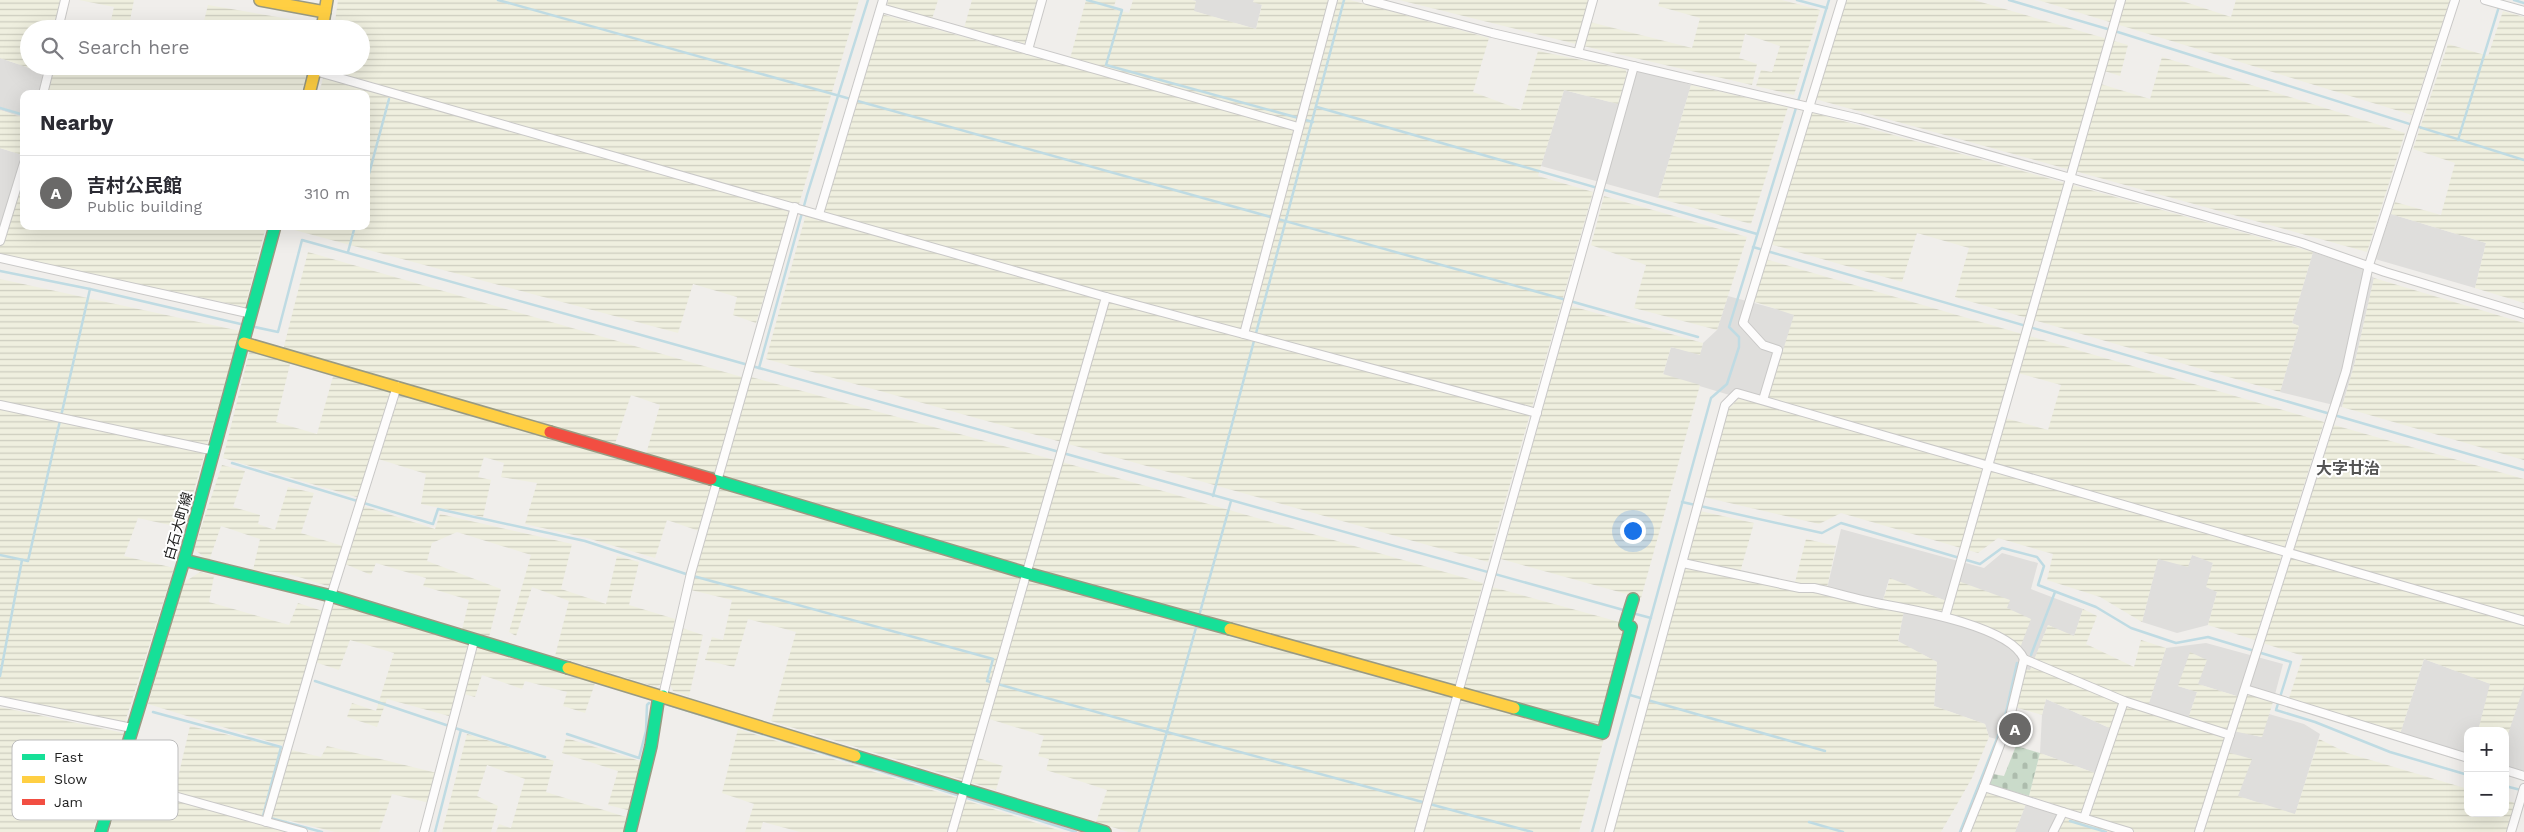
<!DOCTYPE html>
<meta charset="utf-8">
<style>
:root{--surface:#fff;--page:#f7f7f7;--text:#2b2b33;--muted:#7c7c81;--line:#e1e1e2;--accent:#6a6968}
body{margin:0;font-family:"Work Sans","Noto Sans JP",sans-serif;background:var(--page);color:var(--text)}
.controls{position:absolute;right:15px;bottom:15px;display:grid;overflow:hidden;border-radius:10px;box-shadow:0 5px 20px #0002}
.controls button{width:45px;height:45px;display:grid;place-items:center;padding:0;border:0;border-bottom:1px solid var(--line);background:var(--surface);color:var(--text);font:25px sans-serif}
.you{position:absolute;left:1632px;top:530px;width:18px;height:18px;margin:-12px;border:4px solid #fff;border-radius:50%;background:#1a73e8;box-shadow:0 0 0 8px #1a73e833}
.badge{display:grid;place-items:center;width:32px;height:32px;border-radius:50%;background:var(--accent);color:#fff;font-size:16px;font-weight:700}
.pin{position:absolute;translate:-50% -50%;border:2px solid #fff;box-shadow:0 1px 5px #0006}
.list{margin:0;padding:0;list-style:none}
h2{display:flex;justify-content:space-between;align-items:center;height:65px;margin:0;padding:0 20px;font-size:21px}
h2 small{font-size:16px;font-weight:400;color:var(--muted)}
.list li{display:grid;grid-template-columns:32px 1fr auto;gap:15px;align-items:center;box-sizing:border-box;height:75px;padding:0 20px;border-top:1px solid var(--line)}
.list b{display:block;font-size:19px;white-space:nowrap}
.list p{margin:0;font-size:16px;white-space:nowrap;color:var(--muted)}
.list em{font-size:16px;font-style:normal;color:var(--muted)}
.icon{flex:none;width:28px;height:28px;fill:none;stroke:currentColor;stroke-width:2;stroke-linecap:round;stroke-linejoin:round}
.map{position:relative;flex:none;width:2524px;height:832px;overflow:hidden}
.search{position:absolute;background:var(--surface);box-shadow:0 5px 20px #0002;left:20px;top:20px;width:350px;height:55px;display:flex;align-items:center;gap:12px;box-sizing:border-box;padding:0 18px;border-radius:28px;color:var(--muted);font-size:19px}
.panel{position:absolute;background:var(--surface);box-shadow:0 5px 20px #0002;left:20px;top:90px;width:350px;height:140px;border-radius:10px}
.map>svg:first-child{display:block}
</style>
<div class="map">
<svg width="2524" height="832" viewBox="0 0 2524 832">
<defs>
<pattern id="farmland-rules" width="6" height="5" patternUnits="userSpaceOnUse" patternTransform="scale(1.25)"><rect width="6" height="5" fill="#efefdf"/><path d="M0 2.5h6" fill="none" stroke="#cdcdbf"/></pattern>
<pattern id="cemetery-stones" width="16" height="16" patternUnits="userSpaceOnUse" patternTransform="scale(1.25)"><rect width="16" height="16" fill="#cadbca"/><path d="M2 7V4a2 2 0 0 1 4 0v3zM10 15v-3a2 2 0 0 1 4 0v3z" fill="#adbcad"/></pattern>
</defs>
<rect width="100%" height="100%" fill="#f0eeeb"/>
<g fill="#dfdedc">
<polygon points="1192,0 1254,0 1253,2 1262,4 1256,29 1193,11 1196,1"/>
<polygon points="0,58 44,73 40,94 24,94 24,118 0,110"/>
<polygon points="1640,70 1691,85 1658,198 1541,166 1564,90 1618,104 1627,73"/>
<polygon points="0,148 22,155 0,229"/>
<polygon points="2391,214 2486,243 2475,288 2375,259"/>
<polygon points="2313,252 2363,269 2374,278 2355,362 2342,407 2280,392 2299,326 2292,323"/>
<polygon points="1728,296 1795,314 1766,406 1663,375 1671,347 1700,354 1703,343 1717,330"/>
<polygon points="1841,529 1984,568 2002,553 2038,563 2031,589 2083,609 2074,637 2048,625 2003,741 1989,737 1985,724 1934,706 1937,662 1898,642 1904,610 1915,606 1999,633 1952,603 1889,579 1881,607 1826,593"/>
<polygon points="2192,555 2213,562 2207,587 2217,592 2208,625 2177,633 2142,622 2158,558 2187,566"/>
<polygon points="2206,643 2283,664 2273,702 2248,694 2246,699 2198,684 2178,686 2197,692 2186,725 2146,712 2166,648"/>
<polygon points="2424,659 2491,684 2478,731 2468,731 2468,754 2400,734"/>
<polygon points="2523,686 2524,686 2524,771 2505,766 2505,743"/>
<polygon points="2046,699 2116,731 2103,776 2040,753 2042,715"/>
<polygon points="2269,714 2304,724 2320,734 2295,815 2238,796 2223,751 2228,729 2261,737"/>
<polygon points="2029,796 2069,809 2058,830 2061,832 2015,832"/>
</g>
<g fill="url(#farmland-rules)" fill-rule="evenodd">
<polygon points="0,0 60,0 54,29 29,29 29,66 46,66 44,73 0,58"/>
<polygon points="79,0 134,0 129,25 142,29 109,29 114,7"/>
<polygon points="338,0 859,0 799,204 793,203 756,323 733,315 737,297 693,284 678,333 283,227 366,226 366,94 319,94 326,66 361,66 361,29 334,29"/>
<polygon points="888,0 938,0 932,19 887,6"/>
<polygon points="972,0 1039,0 1027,44 964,28"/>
<polygon points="1086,0 1116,0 1113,9 1129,13 1133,0 1192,0 1196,1 1194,11 1256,29 1262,5 1253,2 1254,0 1350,0 1489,38 1473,92 1521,110 1538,51 1625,69 1627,73 1618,104 1564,90 1538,176 1593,192 1488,562 766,359 806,214 819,221 881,14 1068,66"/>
<polygon points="1399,0 1589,0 1576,44"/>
<polygon points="1660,0 1782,0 1820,10 1794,95 1756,86 1761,70 1772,72 1780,46 1745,34 1739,58 1757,64 1752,85 1583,46 1590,22 1692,48 1700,18 1658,6"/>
<polygon points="1846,0 1974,0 2128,45 2120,76 2098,69 2094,82 2150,99 2162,57 2405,133 2367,252 1815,99"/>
<polygon points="2038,0 2179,0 2231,17 2236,0 2450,0 2412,115"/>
<polygon points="208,5 289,19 294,29 202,29"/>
<polygon points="2503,11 2524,17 2524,303 2475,288 2486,243 2391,214 2395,202 2441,215 2455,163 2413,149 2448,44 2488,56"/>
<polygon points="53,66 309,66 301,94 47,94"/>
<polygon points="1691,85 1788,107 1751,224 1658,198"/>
<polygon points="0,110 24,118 24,226 266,226 245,307 0,254 0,229 22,155 0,148"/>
<polygon points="1811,112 2313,252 2292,323 2299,326 2280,392 1955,297 1969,248 1917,233 1902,282 1770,244"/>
<polygon points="1604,196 1747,237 1717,330 1634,308 1646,265 1591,245"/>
<polygon points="308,252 742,377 714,476 646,454 660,405 631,395 614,447 283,350"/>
<path d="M1765,259L2324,422L2255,640L2208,625L2217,592L2206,587L2213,563L2192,555L2188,567L2158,559L2142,622L2100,597L2047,580L2053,554L1998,538L1978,553L1841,513L1819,524L1704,497L1727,410L1739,398L1766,405L1794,315L1752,301ZM2018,373L2061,385L2048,430L2005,418Z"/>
<polygon points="2374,278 2524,323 2524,460 2342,407 2355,362"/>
<polygon points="0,279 240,331 183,528 138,518 124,556 174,568 125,722 0,696"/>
<polygon points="1571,306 1703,343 1700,355 1671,347 1663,374 1700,385 1641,598 1501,559"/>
<polygon points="250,349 291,360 276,422 317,434 334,373 713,484 699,531 667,520 655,558 587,538 525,524 537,483 501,477 504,463 484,457 478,477 491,480 483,517 421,504 426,474 372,457 360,498 223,458"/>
<polygon points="751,377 1062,462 1483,583 1414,832 1128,832 1096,822 1107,790 1046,770 1049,759 1038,756 1044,736 983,717 972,756 1003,766 996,790 771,721 796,632 748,619 734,667 705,660 712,637 723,640 732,600 691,590"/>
<polygon points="2334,425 2524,479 2524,686 2505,743 2505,731 2478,731 2490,684 2424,659 2400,734 2289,698 2303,656 2263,643"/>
<polygon points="222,465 245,471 233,507 260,515 258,524 275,530 288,487 314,493 301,533 349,548 363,506 435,529 440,514 572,544 561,589 606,604 617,556 639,562 629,605 675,619 663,683 656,687 555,656 569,601 532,587 516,636 509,632 531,555 457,532 432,543 427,561 501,589 489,637 462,630 469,600 423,586 426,578 376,563 371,575 338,561 331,587 286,573 253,570 260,539 221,526 209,561 194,549"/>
<polygon points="1700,511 1754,523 1739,576 1793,590 1806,539 1836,546 1826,592 1881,607 1890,578 1951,603 1958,581 2010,600 2007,608 2031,619 2020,648 1999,633 1915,606 1904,610 1898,641 1937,662 1934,706 1985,724 1989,737 1972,778 1941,832 1613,832"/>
<polygon points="200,572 214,576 209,602 289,625 298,603 329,613 334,604 595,683 585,713 563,706 567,692 525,681 522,689 482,675 475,697 457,692 449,716 387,699 377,727 347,717 352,703 376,711 394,653 350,640 339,670 309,660 284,746 148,704 183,583"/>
<polygon points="1492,587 1634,626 1579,832 1424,832"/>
<polygon points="2083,609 2097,616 2086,644 2134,667 2141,640 2166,648 2146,713 2186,725 2197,692 2178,686 2190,652 2207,660 2198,684 2246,699 2247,694 2273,702 2262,737 2228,730 2223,751 2252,759 2238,796 2295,814 2319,739 2347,753 2468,789 2468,813 2505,813 2505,800 2515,803 2506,832 2061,832 2057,831 2069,809 2029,796 2015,832 1969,832 1988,784 2029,796 2040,753 2103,776 2116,731 2046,699 2042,715 2015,707 2024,669 2030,670 2048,625 2074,636"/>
<polygon points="682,628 703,635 689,696 673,691 670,684"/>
<polygon points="0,707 124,733 93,832 0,832"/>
<polygon points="190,726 321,757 327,746 437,773 430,803 392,794 379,832 335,832 287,820 285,832 109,832 122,786 173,799"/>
<polygon points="738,729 957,798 948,832 800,832 763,822 760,832 745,832 754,804 722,793"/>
<polygon points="467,734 554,761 546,792 626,817 623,832 496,832 499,824 511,828 525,779 487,765 477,796 498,806 491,832 442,832"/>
<polygon points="566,738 640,761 628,810 608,805 618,771 562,753"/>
<polygon points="965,800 1064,832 956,832"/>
</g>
<polygon fill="url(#cemetery-stones)" points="2016,746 2040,753 2029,796 1988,784 1993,774 2004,776"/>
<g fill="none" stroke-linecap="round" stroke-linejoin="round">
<g stroke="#bfdbe3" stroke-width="2.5">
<polyline points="498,0 1698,337"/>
<polyline points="1087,0 1122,10 1106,65 1313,122"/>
<polyline points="1797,0 1827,8"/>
<polyline points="2009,0 2121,33 2524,160"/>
<polyline points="2514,0 2524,3"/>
<polyline points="1317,107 1757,234"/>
<polyline points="0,108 24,115"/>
<polyline points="2458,140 2501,0"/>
<polyline points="366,185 389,99"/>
<polyline points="1753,247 2524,470"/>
<polyline points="348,252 355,226"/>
<polyline points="0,271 90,289 245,325"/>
<polyline points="250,326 278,332 302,240 1627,611"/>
<polyline points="759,368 807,195 868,0"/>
<polyline points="232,463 433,524 438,509 585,541 686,574 993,659 987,681 1167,732 1532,832"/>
<polyline points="1213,496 1344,0"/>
<polyline points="1682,502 1822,533 1841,523 1980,564 2002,548 2037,557 2044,566 2038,585 2096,607 2131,628 2176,643 2208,637 2291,662 2276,710 2315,722 2390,752 2468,775"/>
<polyline points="0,555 28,561 90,289"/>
<polyline points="1632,613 1651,618"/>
<polyline points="1199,616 1231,501"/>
<polyline points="2031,655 2055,592"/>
<polyline points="0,676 22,560"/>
<polyline points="315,681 461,730 435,832"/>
<polyline points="1630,695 1825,751"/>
<polyline points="669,705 1076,832"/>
<polyline points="153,712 281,747 263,816 322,832"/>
<polyline points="461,730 545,757"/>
<polyline points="567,734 639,758 646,731 647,705 649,703"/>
<polyline points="2505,786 2521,790"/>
<polyline points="2070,821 2106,832"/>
<polyline points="1809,822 1843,832"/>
<polyline points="1139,832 1197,624"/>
<polyline points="1592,832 1711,398 1727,384 1739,347 1739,337 1729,327 1829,0"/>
<polyline points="1960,832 2004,721 2017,663"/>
</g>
<g stroke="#c9c8c7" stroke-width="10">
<g id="street">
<polyline points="1367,0 1492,33 1860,119 2302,243 2385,272 2524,314"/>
<polyline points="2485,0 2524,11"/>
<polyline points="881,8 1298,127"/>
<polyline points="58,29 65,0"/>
<polyline points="1028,50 1042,0"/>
<polyline points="1578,53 1593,0"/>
<polyline points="315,71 1106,297 1537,413"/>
<polyline points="43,94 50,66"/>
<polyline points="819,214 883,0"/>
<polyline points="0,241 24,163"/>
<polyline points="0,258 252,314"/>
<polyline points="1244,334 1333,0"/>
<polyline points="1763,400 1778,350 1763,345 1743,323 1842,0"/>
<polyline points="0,405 215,451"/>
<path d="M1683,563L1800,588H1814C1836,593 1859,600 1881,604C1914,610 2010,626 2024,659L2124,701L2230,735"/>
<polyline points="1945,617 2121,0"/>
<polyline points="2024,659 2009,721 1984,787 2063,812"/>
<polyline points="2245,689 2468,758"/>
<polyline points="663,696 691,573 795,207"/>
<polyline points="0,701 132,728"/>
<polyline points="2505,770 2524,776"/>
<polyline points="117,780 303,832"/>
<polyline points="2084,818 2124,701"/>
<polyline points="266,822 331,596 397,386"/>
<polyline points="424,832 474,641"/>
<polyline points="952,832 1106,297"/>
<polyline points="1419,832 1634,66"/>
<polyline points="1609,832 1725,405 1737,393 2524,621"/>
<polyline points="1966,832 1984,787"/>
<polyline points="2053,832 2063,812 2129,832"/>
<polyline points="2199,832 2346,371 2369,265 2455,0"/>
<polyline points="2511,832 2524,788"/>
</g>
</g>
<g stroke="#999a82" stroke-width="14">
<g id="fast">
<polyline points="711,479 1026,573 1230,629"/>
<polyline points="184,560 331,596 568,668"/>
<polyline points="1514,708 1603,733 1631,627 1625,625 1633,599"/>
<polyline points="855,756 1105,832"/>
<polyline points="101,832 184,560 275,226"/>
<polyline points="630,832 651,746 658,702 663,696"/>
</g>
</g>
<g stroke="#999a82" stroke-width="14">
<g id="slow">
<polyline points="260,0 325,12"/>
<polyline points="322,29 327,0"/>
<polyline points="309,94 316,66"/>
<polyline points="244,343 550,432"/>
<polyline points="1230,629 1514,708"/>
<polyline points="568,668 855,756"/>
</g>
</g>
<g stroke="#999a82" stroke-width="14">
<polyline id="jam" points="550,432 711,479"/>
</g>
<use href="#street" stroke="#fdfcfc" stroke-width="8"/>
<use href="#fast" stroke="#16e098" stroke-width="11"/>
<use href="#slow" stroke="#ffcf43" stroke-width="11"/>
<use href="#jam" stroke="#f24e42" stroke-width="11"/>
</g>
<g text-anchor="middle" stroke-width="4" stroke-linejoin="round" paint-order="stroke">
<g font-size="14" fill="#222" stroke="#fff">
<text transform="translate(178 526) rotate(-74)" y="5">白石大町線</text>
</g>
<g font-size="16" font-weight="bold" fill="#555" stroke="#fff">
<text x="2348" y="474">大字廿治</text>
</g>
</g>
<rect x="12" y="740" width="166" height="80" rx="8" fill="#fff" stroke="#bdbdbd" stroke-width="1"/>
<rect x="22" y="754" width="23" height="6" fill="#16e098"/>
<rect x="22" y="776" width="23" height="7" fill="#ffcf43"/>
<rect x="22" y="799" width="23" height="6" fill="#f24e42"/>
<g font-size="14" fill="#222">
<text x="54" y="762">Fast</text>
<text x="54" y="784">Slow</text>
<text x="54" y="807">Jam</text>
</g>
</svg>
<div class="controls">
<button>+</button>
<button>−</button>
</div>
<div class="you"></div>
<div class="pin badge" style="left:2015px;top:729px">A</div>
<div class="search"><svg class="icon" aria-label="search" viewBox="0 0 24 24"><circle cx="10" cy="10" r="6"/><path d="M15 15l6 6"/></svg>Search here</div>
<section class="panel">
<h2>Nearby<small></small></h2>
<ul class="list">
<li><span class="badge">A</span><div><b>吉村公民館</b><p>Public building</p></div><em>310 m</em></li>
</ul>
</section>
</div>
